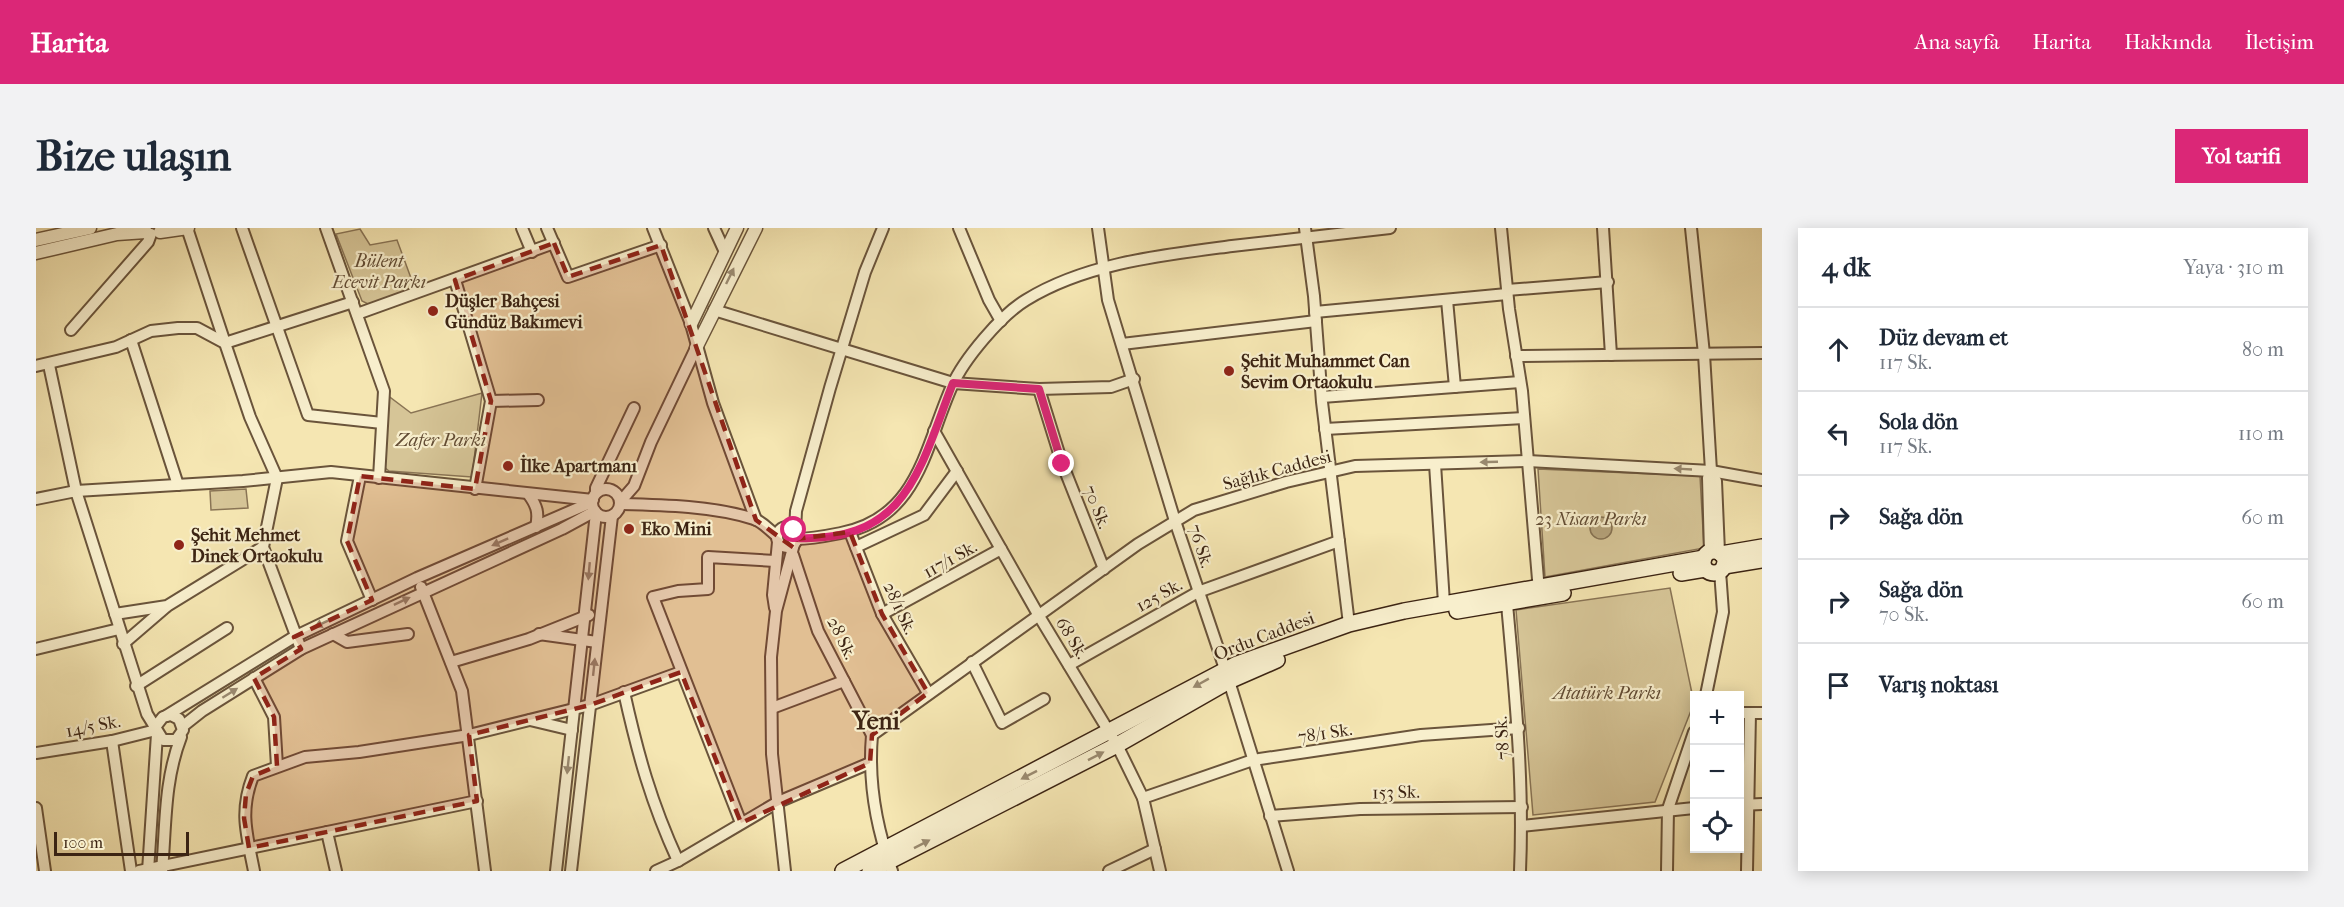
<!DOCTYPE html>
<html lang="tr">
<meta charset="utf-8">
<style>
:root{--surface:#fff;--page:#f2f2f3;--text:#1f2937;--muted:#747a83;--line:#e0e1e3;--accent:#db2777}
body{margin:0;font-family:"IM FELL French Canon",serif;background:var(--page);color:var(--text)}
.controls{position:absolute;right:18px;bottom:18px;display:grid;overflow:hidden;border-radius:0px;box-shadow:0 3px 15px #0003}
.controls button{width:54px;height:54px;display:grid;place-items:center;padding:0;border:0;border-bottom:2px solid var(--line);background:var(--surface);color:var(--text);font:30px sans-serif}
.scale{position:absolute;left:18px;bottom:15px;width:135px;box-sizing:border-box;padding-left:6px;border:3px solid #3c2413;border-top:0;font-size:16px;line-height:21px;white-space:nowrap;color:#3c2413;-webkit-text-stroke:4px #f8efcd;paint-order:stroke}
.stop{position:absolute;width:18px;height:18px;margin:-14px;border:4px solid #db2777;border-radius:50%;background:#fff}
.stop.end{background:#db2777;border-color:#fff;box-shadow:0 2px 6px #0008}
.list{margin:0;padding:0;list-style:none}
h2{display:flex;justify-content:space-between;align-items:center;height:78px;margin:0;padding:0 24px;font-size:26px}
h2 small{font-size:20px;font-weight:400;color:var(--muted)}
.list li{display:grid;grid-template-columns:39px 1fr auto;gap:18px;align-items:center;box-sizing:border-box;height:84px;padding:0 24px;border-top:2px solid var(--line)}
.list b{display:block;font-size:22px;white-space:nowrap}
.list p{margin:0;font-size:20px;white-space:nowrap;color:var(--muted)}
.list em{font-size:20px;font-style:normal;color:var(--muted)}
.icon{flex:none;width:33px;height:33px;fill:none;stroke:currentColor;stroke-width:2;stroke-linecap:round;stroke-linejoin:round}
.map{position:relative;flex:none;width:1726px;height:643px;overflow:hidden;border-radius:0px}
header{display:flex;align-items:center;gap:36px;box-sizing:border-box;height:84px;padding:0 30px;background:var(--accent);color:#fff}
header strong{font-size:28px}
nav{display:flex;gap:33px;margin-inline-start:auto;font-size:21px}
.intro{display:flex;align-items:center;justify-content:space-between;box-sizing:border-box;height:144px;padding:0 36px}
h1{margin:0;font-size:42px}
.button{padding:15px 27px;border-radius:0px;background:var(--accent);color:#fff;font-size:21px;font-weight:700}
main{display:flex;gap:36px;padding:0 36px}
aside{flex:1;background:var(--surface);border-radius:0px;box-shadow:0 3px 15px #0003}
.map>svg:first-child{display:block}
</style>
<header>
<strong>Harita</strong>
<nav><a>Ana sayfa</a><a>Harita</a><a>Hakkında</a><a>İletişim</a></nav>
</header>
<div class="intro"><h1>Bize ulaşın</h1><a class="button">Yol tarifi</a></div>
<main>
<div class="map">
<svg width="1726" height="643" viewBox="0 0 1726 643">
<rect width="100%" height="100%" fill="#f5e6b2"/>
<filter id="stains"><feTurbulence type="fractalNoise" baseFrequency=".00333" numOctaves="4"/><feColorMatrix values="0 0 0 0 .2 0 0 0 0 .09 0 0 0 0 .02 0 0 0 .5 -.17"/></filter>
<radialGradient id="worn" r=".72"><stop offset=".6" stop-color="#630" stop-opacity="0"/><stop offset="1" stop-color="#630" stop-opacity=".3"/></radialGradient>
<g fill="#d6c597" stroke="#897455" stroke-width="1.5">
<polygon points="324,1 334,17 361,12 379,61 334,77 326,73 300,6"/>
<polygon points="446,165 436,249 353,243 348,239 351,167 375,185"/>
<polygon points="1502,241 1664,248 1668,320 1509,349"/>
<polygon points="210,261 212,280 175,282 174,263"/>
<polygon points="1634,360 1658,475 1619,574 1497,587 1480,382"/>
</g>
<circle fill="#b6a47c" stroke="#857152" stroke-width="1.5" cx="1565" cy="300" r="11"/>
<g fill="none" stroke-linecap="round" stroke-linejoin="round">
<g stroke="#6a543b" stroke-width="14">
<g id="minor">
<polyline points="151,0 189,115 317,74"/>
<polyline points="206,0 272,187 346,195"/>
<polyline points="290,0 348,163 343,250"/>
<polyline points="486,0 496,24"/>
<polyline points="511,0 532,49 625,17"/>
<polyline points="617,0 655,96 677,175 720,292"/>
<polyline points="678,0 689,24"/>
<polyline points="923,0 953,72 965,93"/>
<polyline points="1062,0 1072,72 1139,293 1193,453 1252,643"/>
<polyline points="1269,0 1278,68 1286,174 1313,396"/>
<polyline points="1465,0 1473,81 1486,163 1503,363"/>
<polyline points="1567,0 1575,127"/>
<polyline points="1655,0 1668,126 1675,243 1672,250 1674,324"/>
<polyline points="419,52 455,173 439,261"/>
<polyline points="1471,62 1572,54"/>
<polyline points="1411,72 1419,159"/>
<polyline points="678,82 917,155 1003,161 1075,159 1098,151"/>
<polyline points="1279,84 1471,66"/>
<polyline points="321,86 518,15"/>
<polyline points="35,102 112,14 115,6"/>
<polyline points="95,112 142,257"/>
<polyline points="1086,116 1280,93"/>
<polyline points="1480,128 1726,125"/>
<polyline points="13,137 40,263 207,253 295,244 557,272"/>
<polyline points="0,138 80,119 115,103 142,100 161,100 189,115 214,189 241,250 227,319 265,421"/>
<polyline points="1003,161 1026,235 1068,341"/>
<polyline points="1286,169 1484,154"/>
<polyline points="455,173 502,172"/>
<polyline points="1289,201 1488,190"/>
<polyline points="898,203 1003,388 1081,517 1107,570 1124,643"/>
<polyline points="1399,236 1408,375"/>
<polyline points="1675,245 1680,253 1683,324"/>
<polyline points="324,248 311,313 336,372"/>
<circle cx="570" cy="275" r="14"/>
<polyline points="560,265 560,260 598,180"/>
<path d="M493,267C501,278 503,285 500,299"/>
<polyline points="0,271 40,263 111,486 127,512 140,512 147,502 143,491 135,487 127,489 120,498"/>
<polyline points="584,274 598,258 615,214 660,120"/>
<path d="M584,276C627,277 677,278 718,291C727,294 733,302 741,308"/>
<circle cx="751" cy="309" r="10"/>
<polyline points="759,304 760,283 794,160 829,44 847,0"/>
<polyline points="814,304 846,386 892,465"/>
<path d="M760,311C776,311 790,308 805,305C883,290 889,218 916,158C928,131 965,87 990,72C1050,35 1127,27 1196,18C1248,12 1301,6 1354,0"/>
<polyline points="820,319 888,287 921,243"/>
<polyline points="757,327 782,403 836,507"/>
<polyline points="385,359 426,463 449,643"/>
<path d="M1471,376C1479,465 1488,553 1484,643"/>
<polyline points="739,380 737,367 742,314"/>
<polyline points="79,386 131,378 227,319"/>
<polyline points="846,386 965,321"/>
<polyline points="297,406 311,414 372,406"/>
<polyline points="503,406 561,414"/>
<polyline points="87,416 130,379"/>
<polyline points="0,421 83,401"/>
<polyline points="415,434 493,411 553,387"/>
<polyline points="936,434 966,495 1008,471"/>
<polyline points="1033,437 1162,364 1303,313"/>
<polyline points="218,450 238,489 241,538"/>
<polyline points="100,458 191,400"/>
<path d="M588,464C602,527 615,574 642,633"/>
<polyline points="1670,467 1687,384 1684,343"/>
<polyline points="736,480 808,453"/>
<polyline points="1704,485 1726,485"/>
<polyline points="130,488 258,409 381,350 556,274"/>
<polyline points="494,492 536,502"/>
<polyline points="147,498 166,483 265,421 526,301 559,283"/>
<polyline points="836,507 1102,316 1158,282 1250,254 1319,238 1492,233 1675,243 1726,252"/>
<path d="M836,507C832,554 840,599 856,643"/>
<polyline points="76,513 95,643"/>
<polyline points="0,525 76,513 120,502"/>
<polyline points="1107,570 1217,532 1385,507 1483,500"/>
<polyline points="1704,577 1726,576"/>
<polyline points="0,580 9,643"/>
<polyline points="1234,588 1324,581 1486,579"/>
<polyline points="705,595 617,369 642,363 672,361 672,329 739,333"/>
<polyline points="1486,598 1658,580"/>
<polyline points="291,604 300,643"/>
<polyline points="103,643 441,573"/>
<polyline points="112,643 121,506"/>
<path d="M126,643C130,597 128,553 145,509"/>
<path d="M218,643C211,607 203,584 217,548L269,529L323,524L433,507L554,477L645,444"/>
<polyline points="520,643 560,285"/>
<polyline points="535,643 576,288"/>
<polyline points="620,643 642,633 742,574 834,535"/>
<polyline points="749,643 736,526 735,429 740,383 758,316"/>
<polyline points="1073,643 1119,621"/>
<polyline points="1631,643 1632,581 1658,504"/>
<polyline points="1711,643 1714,485"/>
</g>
</g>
<g stroke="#6a543b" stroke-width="15">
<g id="tertiary">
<polyline points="124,4 152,0"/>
<polyline points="0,12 54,0"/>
<polyline points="0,25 81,6 110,4"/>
<polyline points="655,96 701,0"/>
<polyline points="660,120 720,0"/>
</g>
</g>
<g stroke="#3c2413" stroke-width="18">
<g id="secondary">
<circle cx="1678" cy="334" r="11"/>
<polyline points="1685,326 1726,319"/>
<polyline points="1688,338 1726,332"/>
<polyline points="1645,345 1669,341"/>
<polyline points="1421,383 1527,365"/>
<polyline points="807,643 1201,436 1313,396 1368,383 1668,330"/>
<polyline points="834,643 1081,517 1193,453 1241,432"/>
</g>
</g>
<use href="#minor" stroke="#f8efcd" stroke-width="10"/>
<use href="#tertiary" stroke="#f8efcd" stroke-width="12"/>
<use href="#secondary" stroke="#f8efcd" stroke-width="15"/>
</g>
<defs><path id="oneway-solid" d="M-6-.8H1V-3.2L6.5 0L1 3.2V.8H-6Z" transform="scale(1.5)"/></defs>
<g fill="#9a8a70">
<use href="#oneway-solid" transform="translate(694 48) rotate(-64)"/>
<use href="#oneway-solid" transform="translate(1453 234) rotate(178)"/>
<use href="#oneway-solid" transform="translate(1647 241) rotate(-177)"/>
<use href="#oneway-solid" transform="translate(464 314) rotate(156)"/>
<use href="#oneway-solid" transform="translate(553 343) rotate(95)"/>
<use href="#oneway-solid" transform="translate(366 373) rotate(-25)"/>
<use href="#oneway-solid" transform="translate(287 395) rotate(155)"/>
<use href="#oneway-solid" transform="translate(558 439) rotate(-84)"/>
<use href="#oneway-solid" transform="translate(1165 455) rotate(151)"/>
<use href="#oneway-solid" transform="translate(194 465) rotate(-32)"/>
<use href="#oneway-solid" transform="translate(1060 528) rotate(-27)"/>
<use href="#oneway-solid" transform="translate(532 537) rotate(96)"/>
<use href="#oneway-solid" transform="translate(993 547) rotate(153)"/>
<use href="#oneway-solid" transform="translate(886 616) rotate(-27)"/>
</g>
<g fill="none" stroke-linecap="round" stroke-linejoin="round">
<path stroke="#db2777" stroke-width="8" d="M758,302L760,310C872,315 884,239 917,155L1003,161L1026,236"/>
</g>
<path fill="#8f2418" fill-opacity="0.2" stroke="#8f2418" stroke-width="4.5" stroke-dasharray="12 8" stroke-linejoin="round" d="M518,15L532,49L625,17L720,292L758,320L760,311L814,304L846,386L892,465L836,507L834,535L705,595L645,444L554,477L433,507L441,573L213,620L208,590L210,566L217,548L241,538L238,489L218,450L265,421L258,409L336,372L311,313L324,248L439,261L455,173L419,52Z"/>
<g fill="#8f2418" stroke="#f8efcd" stroke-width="2">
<circle cx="397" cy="83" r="6"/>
<circle cx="1193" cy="143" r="6"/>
<circle cx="472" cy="238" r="6"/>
<circle cx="593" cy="301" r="6"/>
<circle cx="143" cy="317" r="6"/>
</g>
<g text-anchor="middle" stroke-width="4.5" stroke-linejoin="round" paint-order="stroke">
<g font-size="18" font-style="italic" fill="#624c34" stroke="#f8efcd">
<text x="343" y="39">Bülent<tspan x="343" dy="21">Ecevit Parkı</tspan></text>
<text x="405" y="218">Zafer Parkı</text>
<text x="1555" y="297">23 Nisan Parkı</text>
<text x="1571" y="471">Atatürk Parkı</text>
</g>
<g font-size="18" font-weight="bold" fill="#3c2413" stroke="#f8efcd" text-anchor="start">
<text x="409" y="79">Düşler Bahçesi<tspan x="409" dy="21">Gündüz Bakımevi</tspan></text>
<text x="1205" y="139">Şehit Muhammet Can<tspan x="1205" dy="21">Sevim Ortaokulu</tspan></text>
<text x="484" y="244">İlke Apartmanı</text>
<text x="605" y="307">Eko Mini</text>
<text x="155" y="313">Şehit Mehmet<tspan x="155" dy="21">Dinek Ortaokulu</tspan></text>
</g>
<g font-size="18" fill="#3c2413" stroke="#f8efcd">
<text transform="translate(1241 242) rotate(-15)" y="6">Sağlık Caddesi</text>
<text transform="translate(1061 279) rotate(68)" y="6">70 Sk.</text>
<text transform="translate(1165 318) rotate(72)" y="6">76 Sk.</text>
<text transform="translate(914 331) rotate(-29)" y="6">117/1 Sk.</text>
<text transform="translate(1123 367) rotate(-29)" y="6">125 Sk.</text>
<text transform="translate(864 380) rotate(65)" y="6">28/1 Sk.</text>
<text transform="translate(1228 408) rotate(-21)" y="6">Ordu Caddesi</text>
<text transform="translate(806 410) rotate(64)" y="6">28 Sk.</text>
<text transform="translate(1036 410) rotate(58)" y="6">68 Sk.</text>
<text transform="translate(57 498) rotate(-11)" y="6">14/5 Sk.</text>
<text transform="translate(1289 505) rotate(-9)" y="6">78/1 Sk.</text>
<text transform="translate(1466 510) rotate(-94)" y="6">78 Sk.</text>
<text transform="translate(1360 564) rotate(-1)" y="6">153 Sk.</text>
</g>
<g font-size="24" font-weight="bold" fill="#3c2413" stroke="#f8efcd">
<text x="840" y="501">Yeni</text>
</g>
</g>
<rect width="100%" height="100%" filter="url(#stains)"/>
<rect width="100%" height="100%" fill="url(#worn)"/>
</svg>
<div class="controls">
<button>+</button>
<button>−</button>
<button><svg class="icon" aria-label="locate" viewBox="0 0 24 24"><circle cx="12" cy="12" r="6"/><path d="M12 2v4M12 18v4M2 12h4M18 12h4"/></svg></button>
</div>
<div class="scale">100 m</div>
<div class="stop" style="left:758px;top:302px"></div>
<div class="stop end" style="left:1026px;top:236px"></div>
</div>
<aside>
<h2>4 dk<small>Yaya · 310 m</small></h2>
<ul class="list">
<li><svg class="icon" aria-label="ahead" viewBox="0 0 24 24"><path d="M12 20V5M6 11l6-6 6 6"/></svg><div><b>Düz devam et</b><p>117 Sk.</p></div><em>80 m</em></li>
<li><svg class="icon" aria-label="left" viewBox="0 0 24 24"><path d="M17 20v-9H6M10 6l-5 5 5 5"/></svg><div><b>Sola dön</b><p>117 Sk.</p></div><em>110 m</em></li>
<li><svg class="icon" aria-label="right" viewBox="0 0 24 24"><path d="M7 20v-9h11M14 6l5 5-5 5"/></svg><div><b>Sağa dön</b></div><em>60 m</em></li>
<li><svg class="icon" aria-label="right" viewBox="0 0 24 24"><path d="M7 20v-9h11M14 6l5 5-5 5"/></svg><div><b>Sağa dön</b><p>70 Sk.</p></div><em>60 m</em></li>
<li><svg class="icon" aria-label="arrive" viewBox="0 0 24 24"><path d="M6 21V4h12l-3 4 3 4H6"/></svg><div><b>Varış noktası</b></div></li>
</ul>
</aside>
</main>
